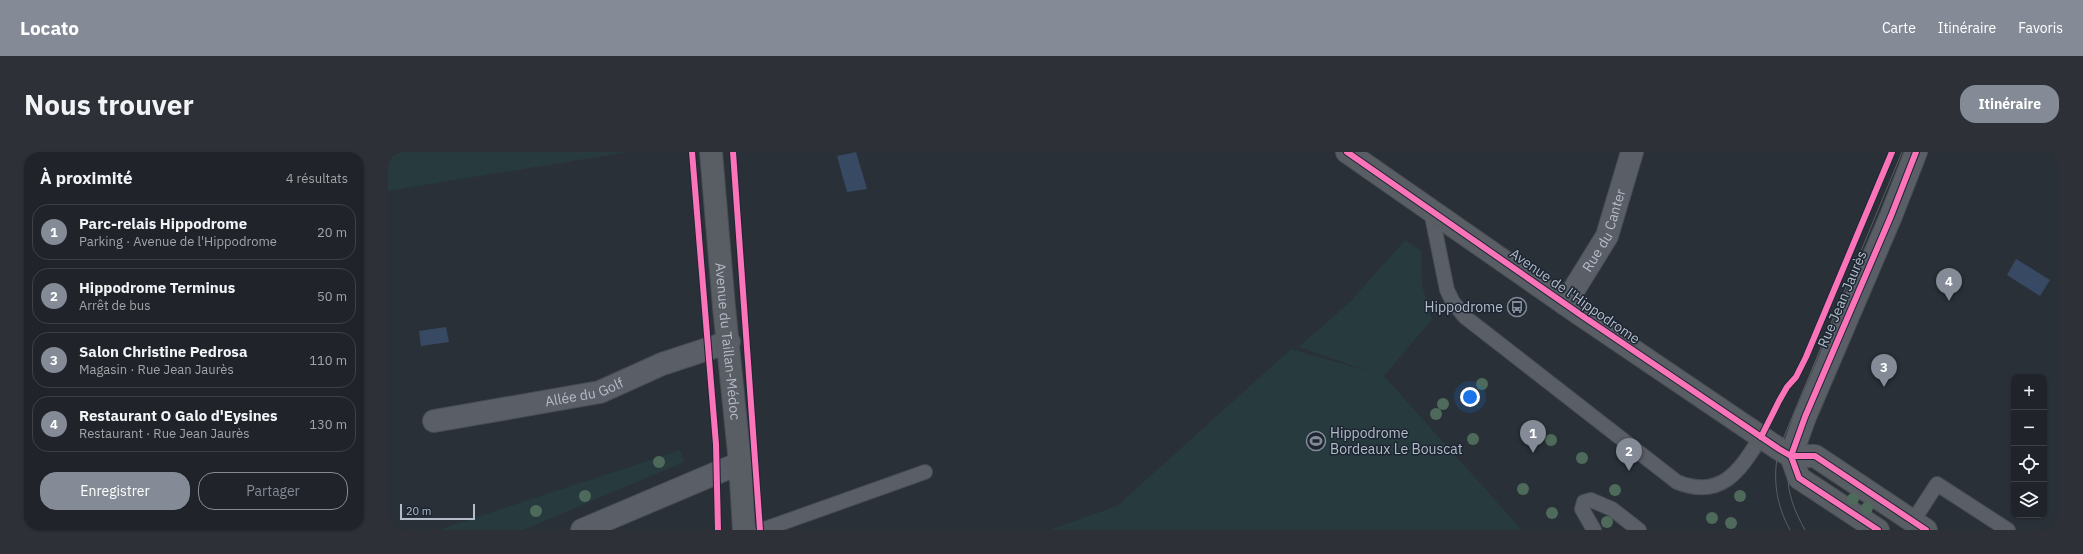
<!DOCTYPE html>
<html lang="fr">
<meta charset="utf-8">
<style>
:root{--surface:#20242a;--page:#2d3036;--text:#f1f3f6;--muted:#a2a4a8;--line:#3d4147;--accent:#848b96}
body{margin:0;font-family:"IBM Plex Sans",sans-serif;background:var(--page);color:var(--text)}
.controls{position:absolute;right:12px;bottom:12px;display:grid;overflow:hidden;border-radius:8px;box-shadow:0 1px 3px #0004}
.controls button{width:36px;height:36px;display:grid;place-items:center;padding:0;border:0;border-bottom:1px solid var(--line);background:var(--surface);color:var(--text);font:20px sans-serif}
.scale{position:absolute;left:12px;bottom:10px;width:75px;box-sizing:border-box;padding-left:4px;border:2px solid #b4bcc9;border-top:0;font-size:11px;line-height:14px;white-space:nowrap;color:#b4bcc9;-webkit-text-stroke:3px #1d2633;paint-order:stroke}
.you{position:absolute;left:1082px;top:245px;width:14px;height:14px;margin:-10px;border:3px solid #fff;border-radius:50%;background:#1a73e8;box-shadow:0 0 0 6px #1a73e833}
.badge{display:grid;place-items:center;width:26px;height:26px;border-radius:50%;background:var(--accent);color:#fff;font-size:13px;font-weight:700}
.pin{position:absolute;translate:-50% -33px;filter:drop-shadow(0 1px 2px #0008)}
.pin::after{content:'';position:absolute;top:21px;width:14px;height:12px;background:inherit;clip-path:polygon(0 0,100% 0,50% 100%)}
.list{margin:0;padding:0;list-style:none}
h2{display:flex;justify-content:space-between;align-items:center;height:52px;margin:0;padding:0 16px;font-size:17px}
h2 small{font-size:13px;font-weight:400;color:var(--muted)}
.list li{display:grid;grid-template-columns:26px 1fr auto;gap:12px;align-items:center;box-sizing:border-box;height:56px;margin:0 8px 8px;padding:0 8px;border:1px solid var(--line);border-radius:16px}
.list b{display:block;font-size:15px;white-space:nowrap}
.list p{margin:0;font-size:13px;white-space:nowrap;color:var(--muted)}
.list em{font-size:13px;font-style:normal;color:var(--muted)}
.actions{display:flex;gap:8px;padding:12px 16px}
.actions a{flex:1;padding:9px 0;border:1px solid var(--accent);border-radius:16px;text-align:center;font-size:14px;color:var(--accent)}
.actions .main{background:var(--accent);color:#fff}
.icon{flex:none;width:22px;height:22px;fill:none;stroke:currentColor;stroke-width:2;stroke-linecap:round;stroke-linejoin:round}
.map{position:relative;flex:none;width:1671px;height:378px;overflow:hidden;border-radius:16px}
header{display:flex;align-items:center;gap:24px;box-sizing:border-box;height:56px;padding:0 20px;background:var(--accent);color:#fff}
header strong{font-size:19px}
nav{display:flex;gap:22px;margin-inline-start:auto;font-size:14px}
.intro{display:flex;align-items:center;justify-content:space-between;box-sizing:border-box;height:96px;padding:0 24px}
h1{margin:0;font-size:28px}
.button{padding:10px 18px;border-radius:16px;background:var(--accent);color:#fff;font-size:14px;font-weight:700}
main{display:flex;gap:24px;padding:0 24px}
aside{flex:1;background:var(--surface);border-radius:16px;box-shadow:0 1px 3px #0004}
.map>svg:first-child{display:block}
</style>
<header>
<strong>Locato</strong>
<nav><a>Carte</a><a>Itinéraire</a><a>Favoris</a></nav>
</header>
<div class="intro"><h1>Nous trouver</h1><a class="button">Itinéraire</a></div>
<main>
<aside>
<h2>À proximité<small>4 résultats</small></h2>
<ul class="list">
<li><span class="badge">1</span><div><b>Parc-relais Hippodrome</b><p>Parking · Avenue de l'Hippodrome</p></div><em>20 m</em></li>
<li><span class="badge">2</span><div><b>Hippodrome Terminus</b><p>Arrêt de bus</p></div><em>50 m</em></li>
<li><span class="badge">3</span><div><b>Salon Christine Pedrosa</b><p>Magasin · Rue Jean Jaurès</p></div><em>110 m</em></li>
<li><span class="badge">4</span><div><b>Restaurant O Galo d'Eysines</b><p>Restaurant · Rue Jean Jaurès</p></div><em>130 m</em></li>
</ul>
<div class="actions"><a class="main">Enregistrer</a><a>Partager</a></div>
</aside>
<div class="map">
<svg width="1671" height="378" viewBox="0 0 1671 378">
<rect width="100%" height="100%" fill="#2a3038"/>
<g fill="#273a3e">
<polygon points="0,0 239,0 0,39"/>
<polygon points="1017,88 1033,99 1034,133 1044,167 996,224 1134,378 661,378 729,354 903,197 983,220 911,195 962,150"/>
<polygon points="292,298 296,310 135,378 51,378"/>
</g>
<g fill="#384963">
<polygon points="468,0 479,37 459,40 449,4"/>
<polygon points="1628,107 1662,128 1652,144 1619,123"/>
<polygon points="58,175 61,190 33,194 31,179"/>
</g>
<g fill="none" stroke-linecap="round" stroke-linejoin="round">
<g stroke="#484c53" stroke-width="16">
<g id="lane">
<path d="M1043,59L1059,138L1065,150L1077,165L1289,330C1334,348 1352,318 1373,285"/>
<polyline points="1525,369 1549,332 1620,378"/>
<polyline points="374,378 537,320"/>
<polyline points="1206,378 1194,357 1196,350 1203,348 1224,357 1251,378"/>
</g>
</g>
<g stroke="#484c53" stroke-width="24">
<g id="street">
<path id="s1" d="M1177,152L1219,84L1244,0"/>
<path id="s2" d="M46,269L212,240L274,212L341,190"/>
<polyline points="1403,304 1417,265 1503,64 1528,0"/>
<polyline points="194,378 352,311"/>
</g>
</g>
<g stroke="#484c53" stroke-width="24">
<g id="secondary">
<path id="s3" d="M323,0L336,155L352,311L356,378"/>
<polyline points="959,0 1193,163 1391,297 1403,304 1427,304 1538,378"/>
<polyline points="1403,304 1411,326 1490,378"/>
</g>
</g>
<use href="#lane" stroke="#5a5e66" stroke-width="14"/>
<use href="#street" stroke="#5a5e66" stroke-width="22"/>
<use href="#secondary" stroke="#595d64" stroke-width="22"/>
<g stroke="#595d64" stroke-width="1">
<path d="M1402,378C1388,353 1384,325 1391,297L1514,0"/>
<path d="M1417,378C1407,360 1399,341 1400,321C1402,287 1425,247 1438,215C1469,144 1502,73 1528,0"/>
</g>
<g stroke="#1d2633" stroke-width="8">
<g id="cycleway">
<polyline points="304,0 328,292 330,378"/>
<polyline points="345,0 372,378"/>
<polyline points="959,0 1193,163 1391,297 1403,304 1427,304 1538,378"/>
<polyline points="1373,285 1391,249 1399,235 1408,225 1418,205 1504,0"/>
<polyline points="1403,304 1417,265 1503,64 1528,0"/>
<polyline points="1403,304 1411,326 1490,378"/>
</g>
</g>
<use href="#cycleway" stroke="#fb73b8" stroke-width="6"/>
</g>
<g fill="#4e6a5a">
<circle cx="1094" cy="232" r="6"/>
<circle cx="1055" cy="252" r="6"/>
<circle cx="1048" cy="262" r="6"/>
<circle cx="1085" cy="287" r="6"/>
<circle cx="1163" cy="288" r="6"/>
<circle cx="1194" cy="306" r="6"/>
<circle cx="271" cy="310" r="6"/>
<circle cx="1135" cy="337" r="6"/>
<circle cx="1227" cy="338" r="6"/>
<circle cx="197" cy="344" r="6"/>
<circle cx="1352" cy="344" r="6"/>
<circle cx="1465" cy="347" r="6"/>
<circle cx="1479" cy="356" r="6"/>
<circle cx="148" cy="359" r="6"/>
<circle cx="1164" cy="361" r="6"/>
<circle cx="1324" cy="366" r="6"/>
<circle cx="1219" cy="370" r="6"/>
<circle cx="1343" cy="371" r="6"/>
</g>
<defs>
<g id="bus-ring" transform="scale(1)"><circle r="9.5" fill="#1d2633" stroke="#848b96" stroke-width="1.5"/><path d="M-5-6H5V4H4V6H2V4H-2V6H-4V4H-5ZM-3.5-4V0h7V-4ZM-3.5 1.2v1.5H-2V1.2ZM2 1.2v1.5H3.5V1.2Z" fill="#848b96"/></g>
<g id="stadium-ring" transform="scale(1)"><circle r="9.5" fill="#1d2633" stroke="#848b96" stroke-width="1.5"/><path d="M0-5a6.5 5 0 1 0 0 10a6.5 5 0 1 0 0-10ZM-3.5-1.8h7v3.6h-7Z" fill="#848b96"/></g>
</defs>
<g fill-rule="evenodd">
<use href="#bus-ring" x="1129" y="155"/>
<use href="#stadium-ring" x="928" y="289"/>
</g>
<g text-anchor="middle" stroke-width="3" stroke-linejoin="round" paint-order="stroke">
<g font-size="14" fill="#b4bcc9" stroke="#1d2633">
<text dy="5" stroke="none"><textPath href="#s1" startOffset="84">Rue du Canter</textPath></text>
<text transform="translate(1187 144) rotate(35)" y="5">Avenue de l'Hippodrome</text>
<text transform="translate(1454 147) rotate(-67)" y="5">Rue Jean Jaurès</text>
<text dy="5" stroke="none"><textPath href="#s3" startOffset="190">Avenue du Taillan-Médoc</textPath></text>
<text dy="5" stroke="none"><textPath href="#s2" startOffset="153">Allée du Golf</textPath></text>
</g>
<g font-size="14" fill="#b4bcc9" stroke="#1d2633" text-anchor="end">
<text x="1115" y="160">Hippodrome</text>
<text x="942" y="286" text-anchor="start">Hippodrome<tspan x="942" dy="16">Bordeaux Le Bouscat</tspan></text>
</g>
</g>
</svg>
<div class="controls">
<button>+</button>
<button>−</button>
<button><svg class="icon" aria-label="locate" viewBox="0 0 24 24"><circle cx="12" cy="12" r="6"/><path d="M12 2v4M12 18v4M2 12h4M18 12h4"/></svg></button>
<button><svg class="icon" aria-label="layers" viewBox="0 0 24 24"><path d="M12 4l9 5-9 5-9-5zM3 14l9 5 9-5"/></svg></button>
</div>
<div class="scale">20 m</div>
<div class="you"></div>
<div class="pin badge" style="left:1145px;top:301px">1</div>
<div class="pin badge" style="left:1241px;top:319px">2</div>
<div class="pin badge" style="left:1496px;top:235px">3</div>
<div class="pin badge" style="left:1561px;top:149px">4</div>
</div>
</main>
